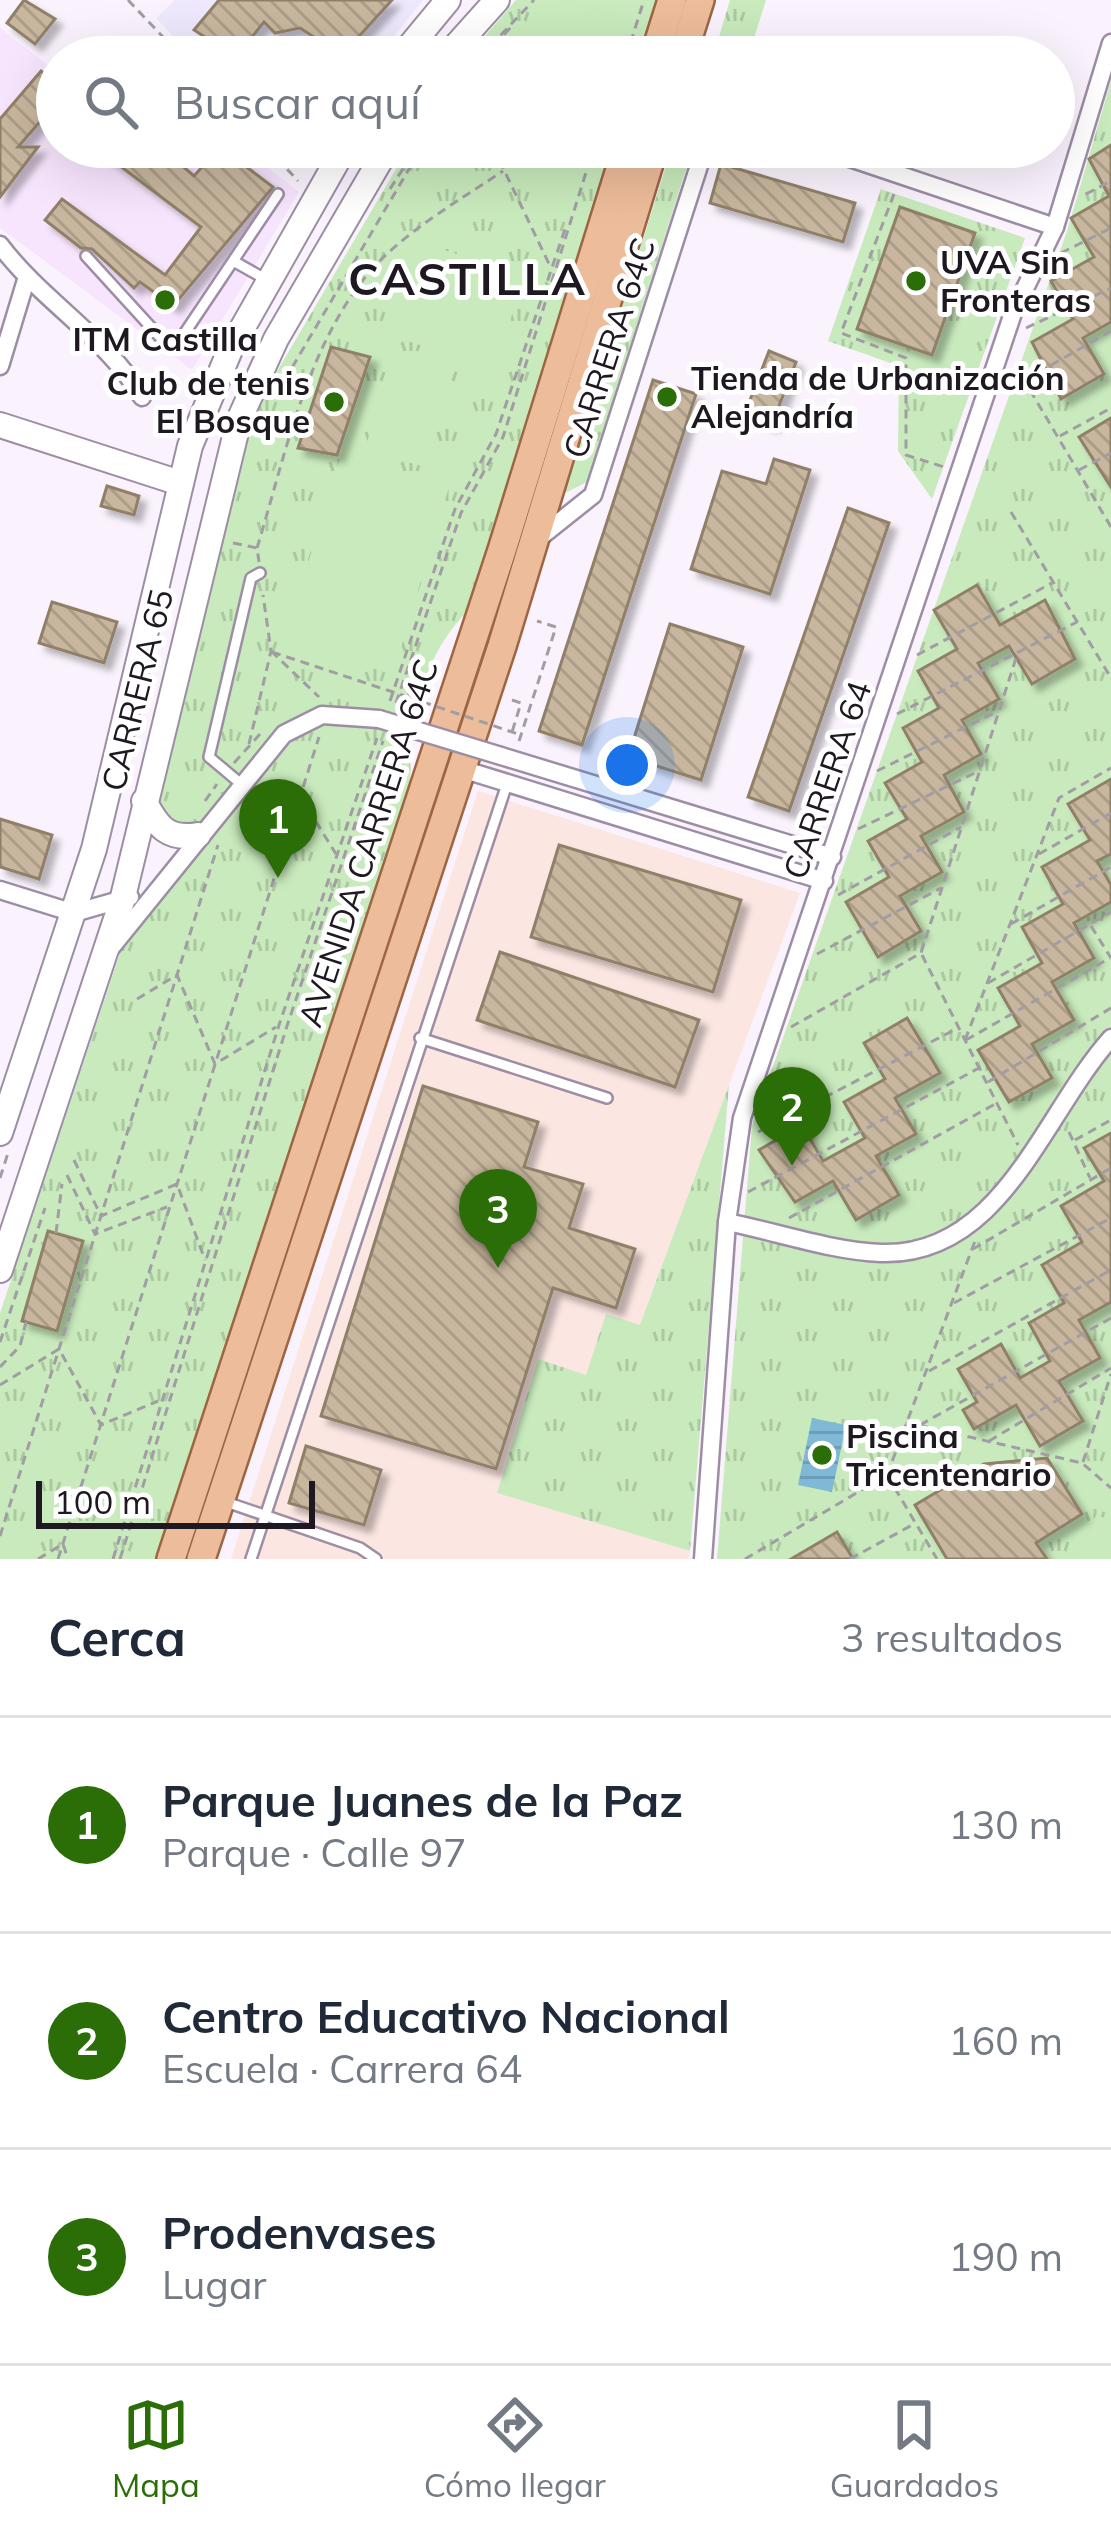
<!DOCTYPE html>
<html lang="es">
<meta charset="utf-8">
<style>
:root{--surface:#fff;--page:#f2f2f3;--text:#1f2937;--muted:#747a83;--line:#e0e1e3;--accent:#2b6e08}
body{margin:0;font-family:Mulish,sans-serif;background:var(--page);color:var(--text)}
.scale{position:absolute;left:36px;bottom:30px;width:279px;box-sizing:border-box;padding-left:12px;border:6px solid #1e1821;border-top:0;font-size:33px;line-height:42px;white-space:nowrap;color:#1e1821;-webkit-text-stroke:9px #fff;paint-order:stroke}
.you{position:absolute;left:627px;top:765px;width:42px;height:42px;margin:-30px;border:9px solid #fff;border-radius:50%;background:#1a73e8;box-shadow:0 0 0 18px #1a73e833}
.badge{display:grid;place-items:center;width:78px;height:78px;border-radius:50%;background:var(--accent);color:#fff;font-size:39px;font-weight:700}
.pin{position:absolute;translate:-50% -99px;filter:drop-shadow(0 3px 6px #0008)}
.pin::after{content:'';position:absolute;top:63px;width:42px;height:36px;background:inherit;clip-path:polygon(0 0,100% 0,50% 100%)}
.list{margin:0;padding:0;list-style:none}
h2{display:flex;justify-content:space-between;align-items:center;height:156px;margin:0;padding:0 48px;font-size:51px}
h2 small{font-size:39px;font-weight:400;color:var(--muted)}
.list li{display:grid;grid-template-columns:78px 1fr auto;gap:36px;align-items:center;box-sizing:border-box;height:216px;padding:0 48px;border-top:3px solid var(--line)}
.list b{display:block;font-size:45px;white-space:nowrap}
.list p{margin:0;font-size:39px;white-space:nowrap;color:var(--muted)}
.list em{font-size:39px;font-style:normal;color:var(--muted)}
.icon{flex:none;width:66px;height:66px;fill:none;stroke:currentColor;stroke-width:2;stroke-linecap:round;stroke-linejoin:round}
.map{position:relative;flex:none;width:1111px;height:1559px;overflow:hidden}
.search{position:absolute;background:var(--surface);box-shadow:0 12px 48px #0002;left:36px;right:36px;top:36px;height:132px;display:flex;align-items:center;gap:30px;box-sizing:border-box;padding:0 42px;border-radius:66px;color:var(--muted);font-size:45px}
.sheet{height:804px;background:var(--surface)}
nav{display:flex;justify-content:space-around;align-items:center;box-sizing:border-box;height:168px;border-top:3px solid var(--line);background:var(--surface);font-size:33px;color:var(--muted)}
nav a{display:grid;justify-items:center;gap:6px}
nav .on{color:var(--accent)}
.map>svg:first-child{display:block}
</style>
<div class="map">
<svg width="1111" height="1559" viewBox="0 0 1111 1559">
<defs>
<pattern id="grass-tufts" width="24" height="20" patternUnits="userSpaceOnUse" patternTransform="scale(3)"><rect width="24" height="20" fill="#c8eabc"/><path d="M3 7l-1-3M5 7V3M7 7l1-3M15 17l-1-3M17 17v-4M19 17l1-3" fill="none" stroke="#abc8a1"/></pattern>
<pattern id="water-rules" width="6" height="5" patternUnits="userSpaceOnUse" patternTransform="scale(3)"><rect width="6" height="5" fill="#7fb9d5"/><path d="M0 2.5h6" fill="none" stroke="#6d9eb7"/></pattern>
<pattern id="building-back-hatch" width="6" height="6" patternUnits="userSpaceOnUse" patternTransform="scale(3)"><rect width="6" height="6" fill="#c8b79e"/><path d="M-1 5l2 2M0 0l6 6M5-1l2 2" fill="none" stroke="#ab9d88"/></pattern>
<filter id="shadow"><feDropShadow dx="7" dy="7" stdDeviation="3" flood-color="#0004"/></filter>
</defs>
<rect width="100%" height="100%" fill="#faf3fd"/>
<polygon fill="#f7e5fe" points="0,28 57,72 57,147 241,147 299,192 192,370 0,228"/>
<polygon fill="#fbe6e2" points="478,791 800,893 640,1326 586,1375 498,1493 690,1551 689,1559 231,1559"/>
<polygon fill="#eee8fd" points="175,0 423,0 377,57 193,57 156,18"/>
<g fill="url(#grass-tufts)">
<polygon points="516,0 657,0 639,57 467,57"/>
<polygon points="730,0 766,0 748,57 713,57"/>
<polygon points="1111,81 1111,1559 717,1559 752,1126 1067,231"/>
<path d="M409,147H611L469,610C422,655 407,725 411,788L157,1559H0V1313L120,953L199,846L156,813L252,414Z"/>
<polygon points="672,147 693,147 587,482 563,494"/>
<polygon points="881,189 1025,238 932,499 898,451 899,366 828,341"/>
<polygon points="729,1085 690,1551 497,1493 538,1359 586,1375 606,1314 640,1325"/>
</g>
<g fill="#c8eabc">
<polygon points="565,0 618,17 605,57 547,57"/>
<polygon points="517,147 575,147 562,187 509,170"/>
<polygon points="416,242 524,274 496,368 387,335"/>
<polygon points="395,351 454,369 424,467 365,449"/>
<polygon points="341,455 449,487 393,674 284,642"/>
<polygon points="1097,1514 1111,1522 1111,1559 1070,1559"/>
</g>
<polygon fill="url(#water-rules)" points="812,1418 846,1425 832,1492 798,1485"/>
<g fill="url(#building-back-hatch)" stroke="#908069" stroke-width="3" filter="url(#shadow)">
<polygon points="24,0 55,19 35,44 7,23"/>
<polygon points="219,0 392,0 342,55 300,28 275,33 264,22 236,57 194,30"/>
<polygon points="824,39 869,54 868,57 818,57"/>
<polygon points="41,71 57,84 57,102 18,147 38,147 0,197 0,119"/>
<polygon points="1111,145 1111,322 1083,338 1104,374 1061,399 1032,342 1073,319 1051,281 1094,257 1071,218 1109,196 1089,159"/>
<polygon points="95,147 160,147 194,176 220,147 273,187 173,306 140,282 134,288 92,249 81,248 45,220 62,199 165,275 201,227"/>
<polygon points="721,164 855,203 843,242 710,203"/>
<polygon points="900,207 975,233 932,355 857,329"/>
<polygon points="331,347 370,357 337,455 298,448"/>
<polygon points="769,351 796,362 772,424 745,413"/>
<polygon points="653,380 696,394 582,745 539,731"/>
<polygon points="1111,418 1111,487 1079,437"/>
<polygon points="774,459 810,470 770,594 691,569 722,471 766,484"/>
<polygon points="107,486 139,496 134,515 101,506"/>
<polygon points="848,508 889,523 789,811 748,797"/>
<polygon points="977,585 1000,625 1045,600 1075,659 1032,684 1009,646 978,663 999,699 962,720 981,754 944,775 964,812 921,836 942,872 900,896 921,931 878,957 846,902 889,877 868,841 907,819 885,783 922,762 903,728 939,708 918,671 957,649 934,610"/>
<polygon points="52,602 117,622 104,663 39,643"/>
<polygon points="670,624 743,647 701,780 628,757"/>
<polygon points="1111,779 1111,854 1097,861 1111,885 1111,902 1074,923 1094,958 1052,982 1074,1020 1032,1044 1052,1078 1009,1102 978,1050 1020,1026 998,988 1042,963 1022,927 1063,904 1042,867 1090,840 1068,804"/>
<polygon points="0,819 52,835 39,879 0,867"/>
<polygon points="559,845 741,900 713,992 531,937"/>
<polygon points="500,952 699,1020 675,1087 477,1020"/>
<polygon points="907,1018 940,1073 895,1098 916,1134 876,1156 899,1195 856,1220 833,1181 795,1202 759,1150 802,1125 823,1161 865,1138 844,1102 885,1079 864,1043"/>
<polygon points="423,1086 538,1122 524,1167 583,1184 569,1228 635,1249 616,1308 553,1288 496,1469 321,1416"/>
<polygon points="1111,1133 1111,1302 1079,1320 1100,1358 1059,1381 1083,1421 1040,1446 1016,1405 974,1429 963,1410 977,1402 958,1369 1001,1344 1020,1378 1050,1361 1029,1323 1064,1303 1042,1265 1082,1242 1061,1206 1104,1181 1084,1148"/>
<polygon points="48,1231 83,1241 57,1331 22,1321"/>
<polygon points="306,1446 381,1470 364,1525 289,1503"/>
<polygon points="1047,1458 1082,1514 1036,1543 1047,1559 947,1559 915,1505 984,1464"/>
<polygon points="837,1532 853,1559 791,1559"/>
</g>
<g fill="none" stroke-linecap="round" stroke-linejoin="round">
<g stroke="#9d8da5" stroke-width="14">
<g id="lane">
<polyline points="86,256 169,347 176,346 278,194"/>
<polyline points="235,262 267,280"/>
<polyline points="240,783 209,757 251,578 260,573"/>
<polyline points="420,1038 607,1098"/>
<polyline points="226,1502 360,1548 376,1559"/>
<polyline points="251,1559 507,784"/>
</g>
</g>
<g stroke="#9d8da5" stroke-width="21">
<g id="street">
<polyline points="817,147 1055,227"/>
<path d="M0,245C42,301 107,338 142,397"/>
<polyline points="0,366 26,280"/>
<polyline points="534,542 593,495 705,147"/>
<polyline points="501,756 832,857"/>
<polyline points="462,769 824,881"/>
<polyline points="0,890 74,913 130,897"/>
<polyline points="110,949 284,734 322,715 379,719"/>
<path d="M727,1222C777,1232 831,1251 881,1253C1002,1257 1043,1114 1111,1038"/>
<polyline points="703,1559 727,1222 742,1118 1013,313 1055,227 1111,43"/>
</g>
</g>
<g stroke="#9d8da5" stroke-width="28">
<g id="secondary">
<polyline points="401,57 448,0"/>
<polyline points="446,57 497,0"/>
<polyline points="0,425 180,483"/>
<path d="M144,801C158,827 167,840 198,835"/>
<polyline points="0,1133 94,849 190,446 230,350 345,147"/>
<polyline points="0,1270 122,901 239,420 276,339 388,147"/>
</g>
</g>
<g stroke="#9d6543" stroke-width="32">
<g id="primary">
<polyline points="654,57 672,0"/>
<polyline points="682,57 700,0"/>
<polyline points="171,1559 502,550 627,147"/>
<polyline points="201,1559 502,646 654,147"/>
</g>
</g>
<g stroke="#a29ca5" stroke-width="3" stroke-dasharray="9 6" stroke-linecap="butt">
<polyline points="128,0 182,57"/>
<polyline points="480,57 534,0"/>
<polyline points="484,57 511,27"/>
<polyline points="626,57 644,0"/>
<polyline points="267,147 298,181"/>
<polyline points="493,147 551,268"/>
<polyline points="390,189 417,147"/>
<polyline points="894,194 841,333 906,358 906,455 944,467"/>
<polyline points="1086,194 1111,181"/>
<polyline points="1061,253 1111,228"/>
<polyline points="1026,328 1111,288"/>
<polyline points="1025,380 1111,331"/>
<polyline points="1030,390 1111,527"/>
<polyline points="277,393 422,147"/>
<polyline points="156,411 175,430"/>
<polyline points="1060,436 1111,408"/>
<polyline points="1079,470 1111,453"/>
<polyline points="1011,512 1111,678"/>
<polyline points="233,543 257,548 259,562"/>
<path d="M257,548C284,460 305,354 363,280C398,235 457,202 503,171"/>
<polyline points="271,651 319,697"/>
<polyline points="272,652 408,697"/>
<polyline points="917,655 1052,583"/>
<polyline points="512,700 521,703 512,732"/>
<polyline points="390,701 455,509 496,434 566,226"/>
<polyline points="396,703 461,513 503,437 594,147"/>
<polyline points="404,710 412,684 429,689"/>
<polyline points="897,714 1077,622"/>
<polyline points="519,741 556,627 537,621"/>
<polyline points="249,744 271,651 263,595"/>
<polyline points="234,763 260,734"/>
<polyline points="877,771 998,711"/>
<polyline points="300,796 336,854"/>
<polyline points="205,801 217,784"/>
<polyline points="355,829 410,748"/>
<polyline points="858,829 979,771"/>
<polyline points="1039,854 1111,813"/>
<polyline points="838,895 961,827"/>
<polyline points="1011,924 1111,867"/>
<polyline points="1091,926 1111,958"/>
<polyline points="817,954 941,888"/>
<polyline points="922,955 1018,1145"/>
<polyline points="988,983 1111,912"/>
<polyline points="137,999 177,975 215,1064 276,1027"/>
<polyline points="791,1027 921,953 1018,652"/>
<polyline points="965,1040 1059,798 1111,768"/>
<polyline points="966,1040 1110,958"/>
<polyline points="988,1082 1111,1008"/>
<polyline points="758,1132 958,1028"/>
<polyline points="1069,1132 1090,1178"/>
<polyline points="1075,1140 1111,1120"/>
<polyline points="74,1160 101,1216 177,1184 205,1260"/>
<polyline points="67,1175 95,1234 167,1207"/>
<polyline points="0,1178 8,1153"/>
<polyline points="748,1192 979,1068"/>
<polyline points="789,1218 997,1103"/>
<polyline points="56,1233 62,1184"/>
<polyline points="973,1249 1111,1168"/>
<polyline points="954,1303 1111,1218"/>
<polyline points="0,1342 45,1208"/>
<polyline points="0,1367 20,1346 26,1322"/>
<polyline points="929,1371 1111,1270"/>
<polyline points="0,1385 59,1349 101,1425 158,1401"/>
<polyline points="909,1423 1082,1463 1111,1488"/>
<polyline points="920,1425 1111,1318"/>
<polyline points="989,1441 1111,1368"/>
<polyline points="1083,1462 1111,1374"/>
<polyline points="887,1475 975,1241"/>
<polyline points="0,1536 218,845"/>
<polyline points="38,1559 63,1544 68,1559"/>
<polyline points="58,1559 319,737"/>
<polyline points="113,1559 279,1025 377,738"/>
<polyline points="120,1559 287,1026 383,741"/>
<polyline points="745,1559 887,1475 937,1559"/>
<polyline points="850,1559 914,1524"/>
</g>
<use href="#lane" stroke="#fff" stroke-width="9"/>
<use href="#street" stroke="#fff" stroke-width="16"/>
<use href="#secondary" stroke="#fff" stroke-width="24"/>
<use href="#primary" stroke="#edbc9a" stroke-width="27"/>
<g stroke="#9d8da5" stroke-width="21" stroke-linecap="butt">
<polyline id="street-bridge" points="379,719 501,756"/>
</g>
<polyline stroke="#a29ca5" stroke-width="3" stroke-dasharray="9 6" stroke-linecap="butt" points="408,697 521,735"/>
<use href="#street-bridge" stroke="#fff" stroke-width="16"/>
</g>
<g fill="#2b6e08" stroke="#fff" stroke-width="4.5">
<circle cx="916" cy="281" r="12"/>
<circle cx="165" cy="300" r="12"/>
<circle cx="667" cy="397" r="12"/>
<circle cx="334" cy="402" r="12"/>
<circle cx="822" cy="1455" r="12"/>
</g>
<g text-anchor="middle" stroke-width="10" stroke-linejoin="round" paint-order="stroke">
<g font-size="33" font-weight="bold" fill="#1e1821" stroke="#fff" text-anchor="start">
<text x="940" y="274">UVA Sin<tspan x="940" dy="38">Fronteras</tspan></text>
<text x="165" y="351" text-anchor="middle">ITM Castilla</text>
<text x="691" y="390">Tienda de Urbanización<tspan x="691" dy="38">Alejandría</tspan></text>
<text x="310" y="395" text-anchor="end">Club de tenis<tspan x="310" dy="38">El Bosque</tspan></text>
<text x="846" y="1448">Piscina<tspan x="846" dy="38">Tricentenario</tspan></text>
</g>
<g font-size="33" fill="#1e1821" stroke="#fff">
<text transform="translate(609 348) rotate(-72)" y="12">CARRERA 64C</text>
<text transform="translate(137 690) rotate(-76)" y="12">CARRERA 65</text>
<text transform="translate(827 780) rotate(-71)" y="12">CARRERA 64</text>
<text transform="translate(368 843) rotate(-72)" y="12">AVENIDA CARRERA 64C</text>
</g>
<g font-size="45" font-weight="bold" letter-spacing="3" fill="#1e1821" stroke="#fff">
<text x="468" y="295">CASTILLA</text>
</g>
</g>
</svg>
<div class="scale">100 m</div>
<div class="you"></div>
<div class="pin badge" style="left:278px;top:878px">1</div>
<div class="pin badge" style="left:792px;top:1166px">2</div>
<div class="pin badge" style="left:498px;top:1268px">3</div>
<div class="search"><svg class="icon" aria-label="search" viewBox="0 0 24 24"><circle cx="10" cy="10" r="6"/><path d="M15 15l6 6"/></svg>Buscar aquí</div>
</div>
<section class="sheet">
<h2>Cerca<small>3 resultados</small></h2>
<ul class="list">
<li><span class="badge">1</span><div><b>Parque Juanes de la Paz</b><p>Parque · Calle 97</p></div><em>130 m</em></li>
<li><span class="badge">2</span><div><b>Centro Educativo Nacional</b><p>Escuela · Carrera 64</p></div><em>160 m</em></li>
<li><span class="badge">3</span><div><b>Prodenvases</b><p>Lugar</p></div><em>190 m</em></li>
</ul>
</section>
<nav>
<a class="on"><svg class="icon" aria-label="map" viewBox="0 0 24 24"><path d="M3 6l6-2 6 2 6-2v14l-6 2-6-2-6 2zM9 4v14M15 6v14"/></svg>Mapa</a>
<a><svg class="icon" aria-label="directions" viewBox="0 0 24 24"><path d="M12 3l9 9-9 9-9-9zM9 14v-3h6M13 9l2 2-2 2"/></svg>Cómo llegar</a>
<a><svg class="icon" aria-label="saved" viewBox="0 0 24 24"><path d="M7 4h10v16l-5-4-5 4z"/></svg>Guardados</a>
</nav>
